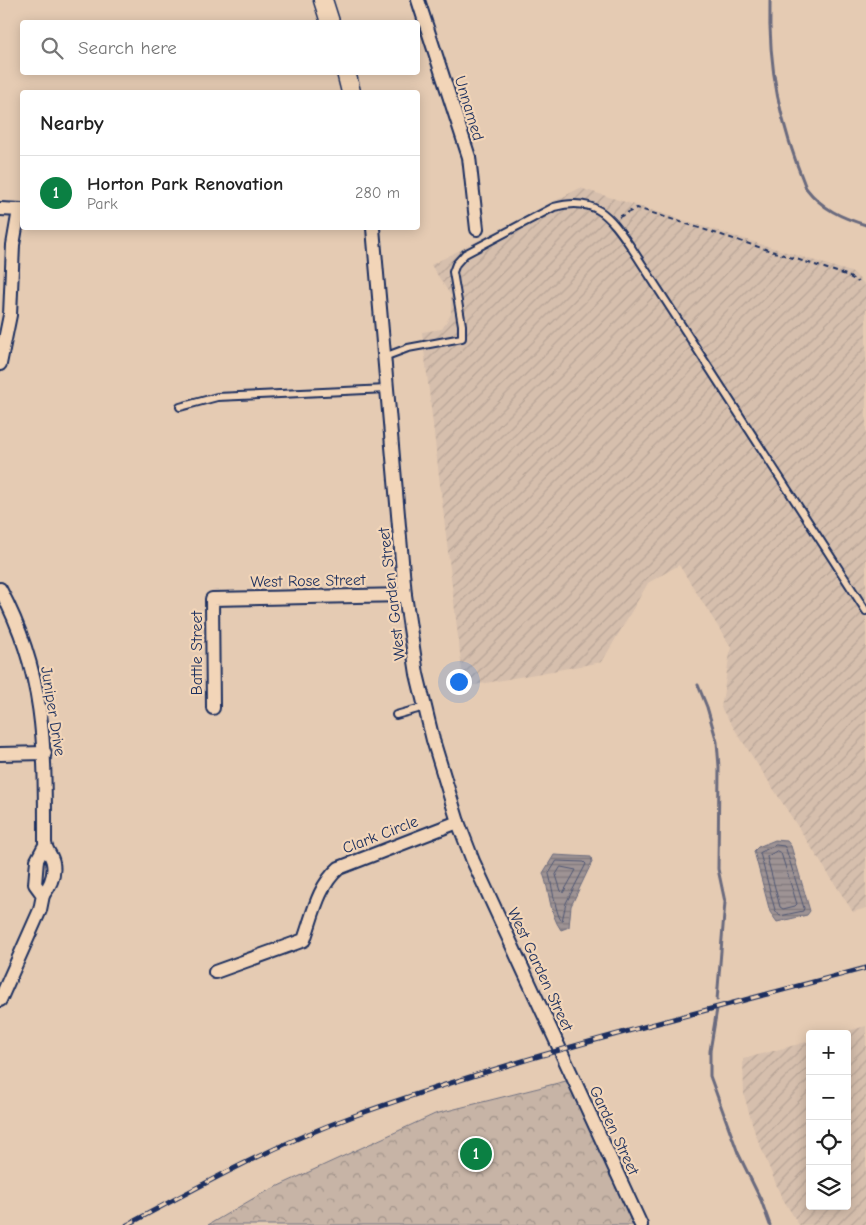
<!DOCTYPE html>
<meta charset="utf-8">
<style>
:root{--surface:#fff;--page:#f6f6f6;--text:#222;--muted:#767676;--line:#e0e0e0;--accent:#0b8043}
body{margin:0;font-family:"Comic Neue",sans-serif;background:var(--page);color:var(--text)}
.controls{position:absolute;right:15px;bottom:15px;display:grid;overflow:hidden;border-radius:5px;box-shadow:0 2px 12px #0003}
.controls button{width:45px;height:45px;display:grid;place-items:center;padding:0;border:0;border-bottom:1px solid var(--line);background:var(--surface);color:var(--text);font:25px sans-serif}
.you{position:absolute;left:458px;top:681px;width:18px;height:18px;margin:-12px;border:4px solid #fff;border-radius:50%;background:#1a73e8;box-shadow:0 0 0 8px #1a73e833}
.badge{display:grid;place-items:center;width:32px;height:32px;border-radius:50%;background:var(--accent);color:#fff;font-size:16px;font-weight:700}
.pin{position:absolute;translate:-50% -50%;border:2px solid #fff;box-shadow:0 1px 5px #0006}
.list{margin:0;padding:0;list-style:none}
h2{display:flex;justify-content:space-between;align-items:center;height:65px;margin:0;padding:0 20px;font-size:21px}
h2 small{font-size:16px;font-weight:400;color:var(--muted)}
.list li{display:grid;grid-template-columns:32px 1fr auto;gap:15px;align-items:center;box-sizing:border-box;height:75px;padding:0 20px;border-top:1px solid var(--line)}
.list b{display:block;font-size:19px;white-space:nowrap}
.list p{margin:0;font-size:16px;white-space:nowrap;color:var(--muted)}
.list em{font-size:16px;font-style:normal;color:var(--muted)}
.icon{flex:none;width:28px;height:28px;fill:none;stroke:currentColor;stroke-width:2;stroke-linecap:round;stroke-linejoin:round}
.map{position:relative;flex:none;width:866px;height:1225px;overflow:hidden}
.search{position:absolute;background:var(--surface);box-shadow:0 2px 12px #0003;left:20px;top:20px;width:400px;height:55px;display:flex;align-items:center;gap:12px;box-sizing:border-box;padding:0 18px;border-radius:5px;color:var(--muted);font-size:19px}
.panel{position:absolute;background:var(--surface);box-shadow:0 2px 12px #0003;left:20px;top:90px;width:400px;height:140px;border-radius:5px}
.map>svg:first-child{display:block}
</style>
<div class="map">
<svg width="866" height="1225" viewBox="0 0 866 1225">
<defs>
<pattern id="industrial-furrows" width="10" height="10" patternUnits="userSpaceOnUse" patternTransform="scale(1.25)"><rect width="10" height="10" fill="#d6bfad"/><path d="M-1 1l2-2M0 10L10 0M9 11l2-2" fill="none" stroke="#b7a497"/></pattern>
<pattern id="park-crowns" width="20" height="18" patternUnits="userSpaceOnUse" patternTransform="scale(1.25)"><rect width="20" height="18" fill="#c7b4a6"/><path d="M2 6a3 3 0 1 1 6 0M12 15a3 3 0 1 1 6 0" fill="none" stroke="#a1938a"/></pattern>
<pattern id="water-rules" width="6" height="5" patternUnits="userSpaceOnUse" patternTransform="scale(1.25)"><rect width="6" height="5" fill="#9e9394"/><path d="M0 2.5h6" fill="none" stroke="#80787c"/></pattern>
</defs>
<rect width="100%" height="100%" fill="#e5cbb3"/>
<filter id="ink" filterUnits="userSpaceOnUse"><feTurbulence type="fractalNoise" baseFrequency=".02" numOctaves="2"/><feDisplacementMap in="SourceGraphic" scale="10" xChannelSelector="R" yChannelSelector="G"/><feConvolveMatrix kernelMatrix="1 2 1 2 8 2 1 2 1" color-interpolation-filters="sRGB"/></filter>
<g filter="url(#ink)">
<g fill="url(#industrial-furrows)">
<polygon points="580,188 854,273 866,286 866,908 853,912 721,708 731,647 679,565 648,583 602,662 464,687 422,332 442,329 451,314 451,296 431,265"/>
<polygon points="866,1026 866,1225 799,1225 781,1196 755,1133 744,1095 743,1059 810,1041 810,1206 847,1206 847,1034 836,1034"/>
</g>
<polygon fill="url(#park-crowns)" stroke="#717282" points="570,1080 635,1225 208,1225 261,1194 435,1114"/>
<g fill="url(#water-rules)" stroke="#6a6b7e">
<polygon points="775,840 787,841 791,846 810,911 807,915 777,922 770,912 754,851 758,847"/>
<path d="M554,855L591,857L592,862L571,906L569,927L561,930C549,913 550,892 543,873Z"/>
</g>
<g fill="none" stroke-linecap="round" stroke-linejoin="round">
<g stroke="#4f5774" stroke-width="1">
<polygon points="776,845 784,846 786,849 804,908 803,911 780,916 775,910 760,853"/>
<polygon points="777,851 781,853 797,904 795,906 783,909 780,907 767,857"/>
<path d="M557,861L584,862L586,864L566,903L562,921C556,917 552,884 549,874Z"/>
<polygon points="561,867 576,870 563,893 561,891 556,875"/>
</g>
<g stroke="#6a6b7e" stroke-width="3">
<path d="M770,0C768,69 780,124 806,188C822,209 842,218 866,225"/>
<polyline points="698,685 707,707 717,742 719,767 718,869 725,902 717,1000"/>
<polyline points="717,1009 710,1051 710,1076 738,1153 761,1200 770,1225"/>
</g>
<g stroke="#1b2f5e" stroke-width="10">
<g id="lane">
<path d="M384,357L408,348L462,338V325L453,272L456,264L465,254L554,207C595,196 609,215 631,247L866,611"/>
<polyline points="180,407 217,397 387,389"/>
<polyline points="396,715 425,707"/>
</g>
</g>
<g stroke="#1b2f5e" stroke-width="16">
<g id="street">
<polyline points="418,0 469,157 477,229"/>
<polyline points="0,209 22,210"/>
<polyline points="373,228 405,595 417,674 433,740 458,822 473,861 641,1225"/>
<polyline points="0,364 10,315 13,245 19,210"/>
<path d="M0,589C46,675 45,747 45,842C45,850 52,855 53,863C55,874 50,886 43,895L35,884L37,860L45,845"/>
<polyline points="213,708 212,599 405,595"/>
<polyline points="0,754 45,753"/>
<path d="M215,972L304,940C313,915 318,886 339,868L458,822"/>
<polyline points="0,1000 40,910 43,895"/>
</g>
</g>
<g stroke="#1b2f5e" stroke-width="21">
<g id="secondary">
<polyline points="323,0 330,22"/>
<polyline points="346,72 351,92"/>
</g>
</g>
<polyline stroke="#1b2f5e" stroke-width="2" stroke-dasharray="5 4" stroke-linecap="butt" points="619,217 637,208 846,275 858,282"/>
<use href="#lane" stroke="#f2d5b8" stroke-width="6"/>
<use href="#street" stroke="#f2d5b8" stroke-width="12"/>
<use href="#secondary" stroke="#f2d5b8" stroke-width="18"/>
<g stroke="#1b2f5e" stroke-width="5">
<path id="rail" d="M127,1225C199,1186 274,1145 351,1117C519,1056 694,1014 866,968"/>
</g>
<use href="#rail" stroke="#f2d5b8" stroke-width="3" stroke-dasharray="9" stroke-linecap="butt"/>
</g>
</g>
<g text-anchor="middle" stroke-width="4.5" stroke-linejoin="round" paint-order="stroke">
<g font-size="16" fill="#1b2f5e" stroke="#f2d5b8">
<text transform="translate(470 108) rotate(73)" y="6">Unnamed</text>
<text transform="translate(308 580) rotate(-1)" y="6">West Rose Street</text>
<text transform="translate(391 594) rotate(-97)" y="6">West Garden Street</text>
<text transform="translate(196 653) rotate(-90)" y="6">Battle Street</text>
<text transform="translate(54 711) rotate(81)" y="6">Juniper Drive</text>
<text transform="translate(380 834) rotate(-21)" y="6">Clark Circle</text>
<text transform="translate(541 969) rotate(65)" y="6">West Garden Street</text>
<text transform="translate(615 1130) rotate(65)" y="6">Garden Street</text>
</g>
</g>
</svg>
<div class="controls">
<button>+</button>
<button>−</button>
<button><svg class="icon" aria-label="locate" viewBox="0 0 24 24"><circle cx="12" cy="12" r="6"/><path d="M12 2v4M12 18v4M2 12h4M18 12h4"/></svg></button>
<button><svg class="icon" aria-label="layers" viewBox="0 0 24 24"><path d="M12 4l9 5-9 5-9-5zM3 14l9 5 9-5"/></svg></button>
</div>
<div class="you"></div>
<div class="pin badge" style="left:476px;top:1154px">1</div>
<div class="search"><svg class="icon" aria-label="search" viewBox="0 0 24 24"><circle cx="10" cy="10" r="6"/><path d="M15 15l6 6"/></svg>Search here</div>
<section class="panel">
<h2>Nearby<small></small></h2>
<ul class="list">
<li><span class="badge">1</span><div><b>Horton Park Renovation</b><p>Park</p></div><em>280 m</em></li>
</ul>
</section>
</div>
